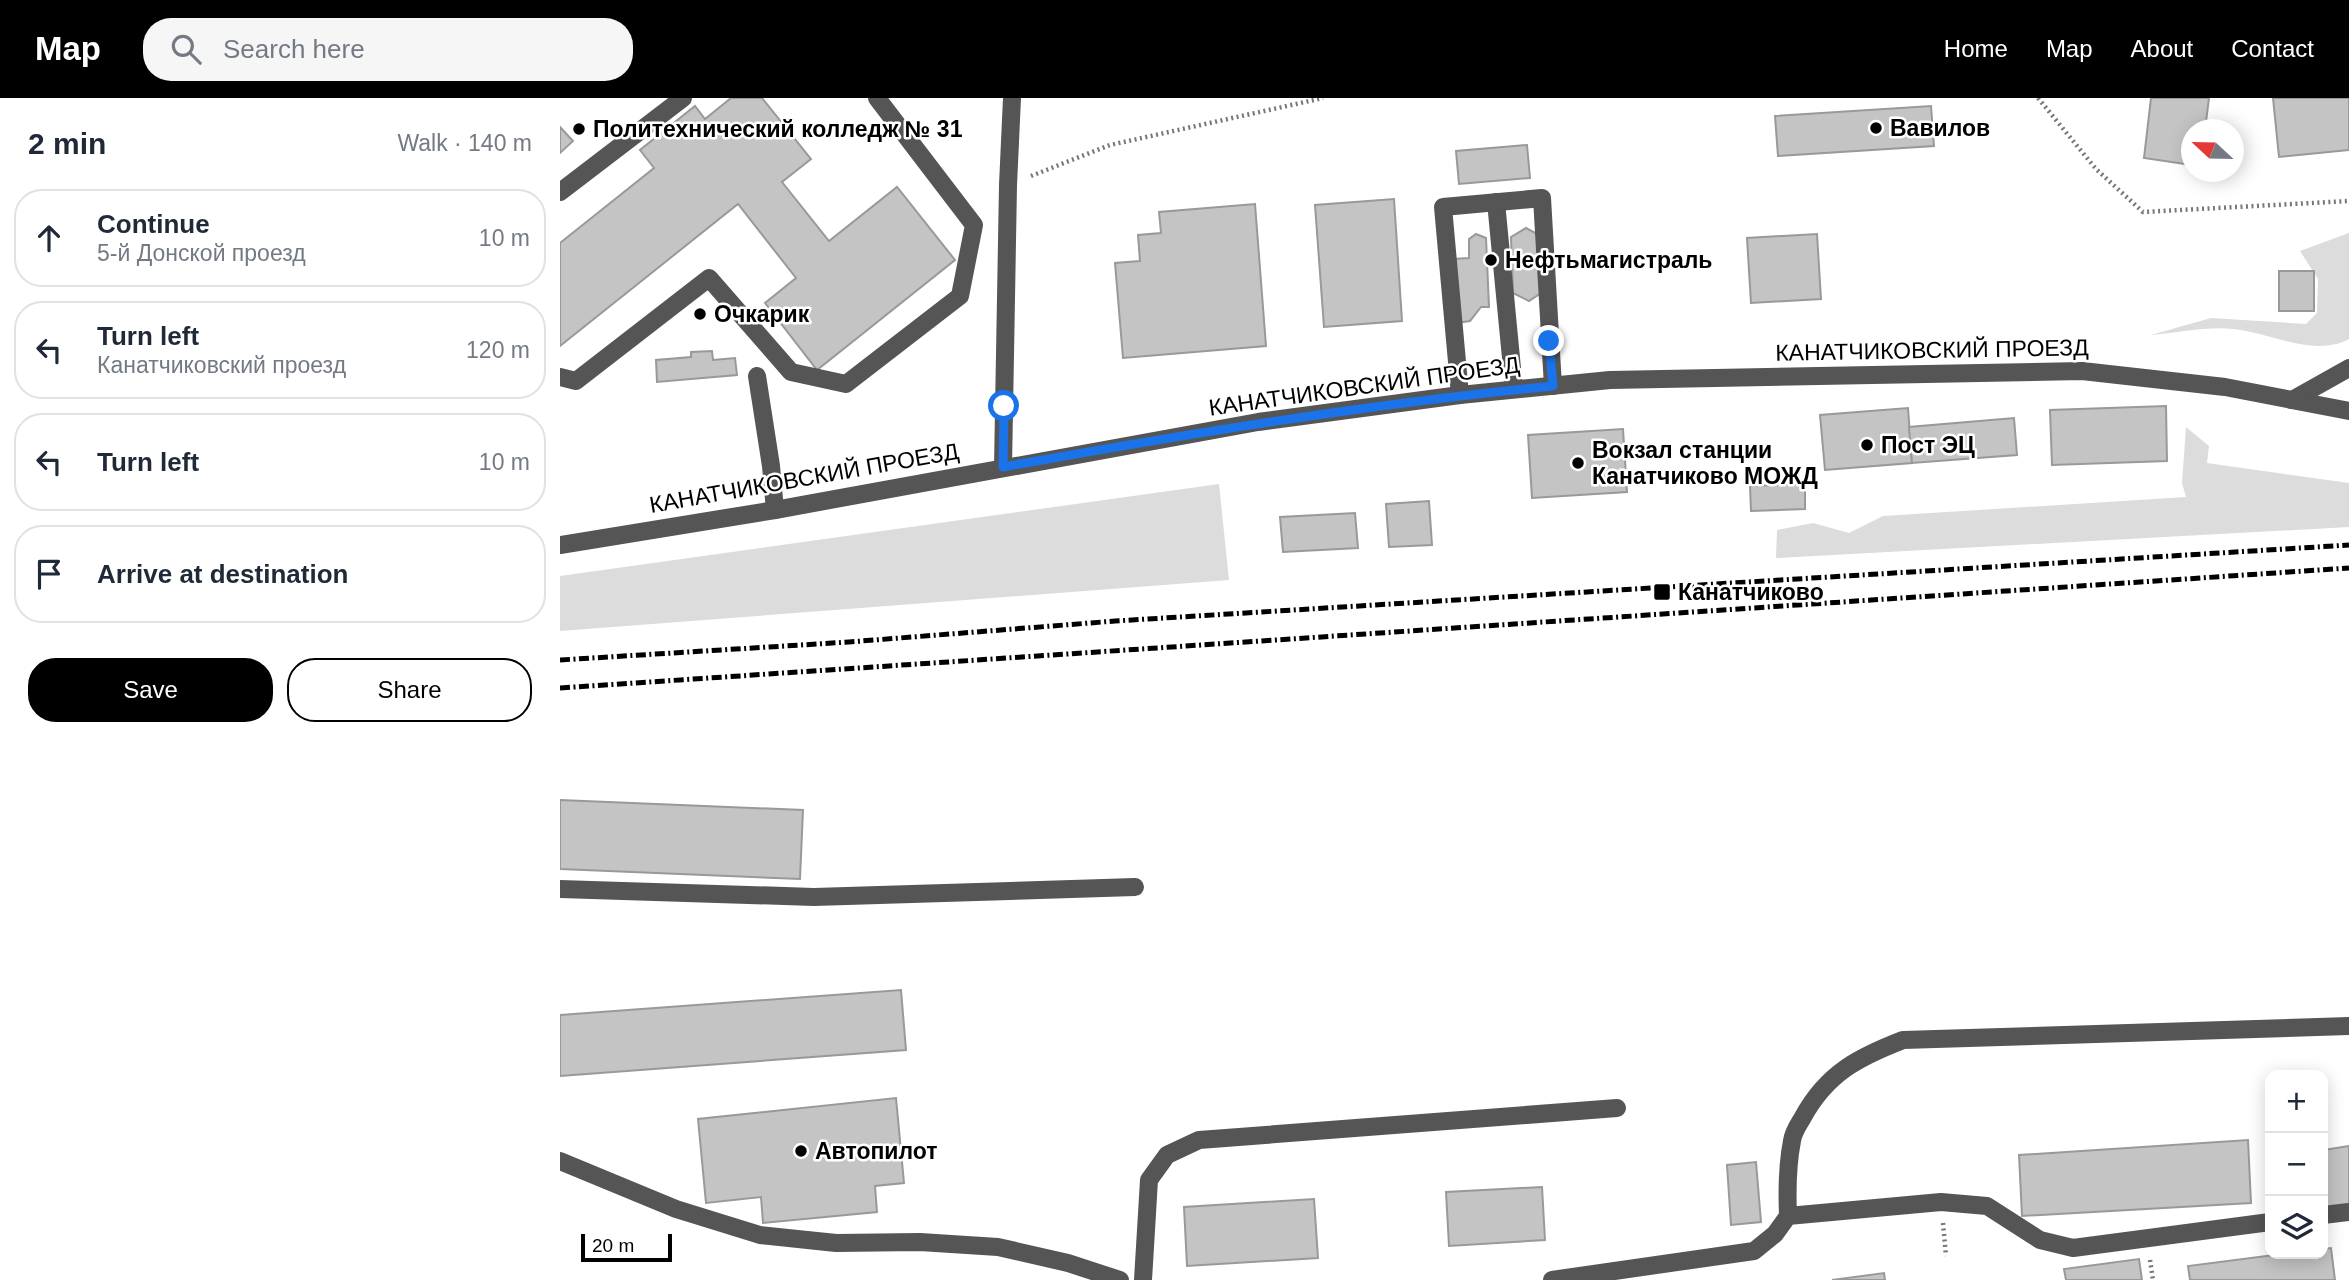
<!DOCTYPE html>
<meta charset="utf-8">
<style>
:root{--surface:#fff;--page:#f6f6f7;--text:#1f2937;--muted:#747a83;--line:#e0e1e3;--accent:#000}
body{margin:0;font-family:Helvetica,sans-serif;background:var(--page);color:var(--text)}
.controls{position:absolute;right:21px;bottom:21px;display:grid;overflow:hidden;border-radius:14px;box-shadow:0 4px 18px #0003}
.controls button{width:63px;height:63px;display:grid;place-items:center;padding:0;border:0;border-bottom:2px solid var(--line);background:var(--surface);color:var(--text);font:35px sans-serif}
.compass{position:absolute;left:1621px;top:21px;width:63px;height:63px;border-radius:50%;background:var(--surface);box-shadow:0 4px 18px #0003;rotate:292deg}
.scale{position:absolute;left:21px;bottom:18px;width:91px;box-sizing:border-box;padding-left:7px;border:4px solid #000;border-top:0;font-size:19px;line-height:24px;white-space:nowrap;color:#000;-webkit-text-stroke:5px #fff;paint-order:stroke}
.stop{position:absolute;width:21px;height:21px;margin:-16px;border:5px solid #1a73e8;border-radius:50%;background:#fff}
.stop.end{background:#1a73e8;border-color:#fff;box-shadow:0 2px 7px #0008}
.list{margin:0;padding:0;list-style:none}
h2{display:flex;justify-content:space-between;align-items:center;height:91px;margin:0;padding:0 28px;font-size:30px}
h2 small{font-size:23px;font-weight:400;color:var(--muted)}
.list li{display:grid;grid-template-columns:46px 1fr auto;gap:21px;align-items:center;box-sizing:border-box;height:98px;margin:0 14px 14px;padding:0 14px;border:2px solid var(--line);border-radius:28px}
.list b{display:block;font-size:26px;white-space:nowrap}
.list p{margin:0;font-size:23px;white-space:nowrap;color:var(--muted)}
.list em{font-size:23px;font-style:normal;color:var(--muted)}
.actions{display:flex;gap:14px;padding:21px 28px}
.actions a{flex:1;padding:16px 0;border:2px solid var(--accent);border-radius:28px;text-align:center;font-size:24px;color:var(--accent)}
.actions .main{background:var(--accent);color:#fff}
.icon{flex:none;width:38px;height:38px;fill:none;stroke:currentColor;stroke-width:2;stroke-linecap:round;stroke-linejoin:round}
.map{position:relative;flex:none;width:1789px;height:1182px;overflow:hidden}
header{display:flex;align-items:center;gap:42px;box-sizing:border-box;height:98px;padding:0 35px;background:var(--accent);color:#fff}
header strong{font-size:33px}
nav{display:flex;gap:38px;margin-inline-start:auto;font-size:24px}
.search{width:490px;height:63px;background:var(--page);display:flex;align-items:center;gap:18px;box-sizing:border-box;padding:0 24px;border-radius:28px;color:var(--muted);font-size:26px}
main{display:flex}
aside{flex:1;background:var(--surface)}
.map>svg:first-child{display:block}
</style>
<header>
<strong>Map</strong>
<div class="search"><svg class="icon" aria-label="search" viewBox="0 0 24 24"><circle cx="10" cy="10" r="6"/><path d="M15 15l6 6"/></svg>Search here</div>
<nav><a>Home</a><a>Map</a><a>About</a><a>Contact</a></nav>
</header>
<main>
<aside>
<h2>2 min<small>Walk · 140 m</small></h2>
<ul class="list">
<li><svg class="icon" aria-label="ahead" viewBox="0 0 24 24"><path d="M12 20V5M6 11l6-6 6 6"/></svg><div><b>Continue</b><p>5-й Донской проезд</p></div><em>10 m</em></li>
<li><svg class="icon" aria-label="left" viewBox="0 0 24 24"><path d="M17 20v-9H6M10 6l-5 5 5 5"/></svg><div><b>Turn left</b><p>Канатчиковский проезд</p></div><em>120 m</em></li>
<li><svg class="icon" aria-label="left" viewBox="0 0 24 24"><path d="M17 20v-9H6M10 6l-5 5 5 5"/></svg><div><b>Turn left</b></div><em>10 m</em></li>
<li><svg class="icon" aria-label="arrive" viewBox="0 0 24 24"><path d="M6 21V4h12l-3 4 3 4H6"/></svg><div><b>Arrive at destination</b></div></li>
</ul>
<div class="actions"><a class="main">Save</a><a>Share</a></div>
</aside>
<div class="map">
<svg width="1789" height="1182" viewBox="0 0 1789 1182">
<rect width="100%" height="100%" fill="#fff"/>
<g fill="#dcdcdc">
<path d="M1789,135V241C1754,260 1709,234 1673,231C1648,228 1616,235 1591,237L1651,220L1746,226L1757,215L1758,181L1740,153Z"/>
<polygon points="1626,329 1649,348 1647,365 1789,385 1789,429 1216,460 1217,432 1253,425 1289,435 1323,418 1626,399 1622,385"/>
<polygon points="659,386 669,482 0,533 0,478"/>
</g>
<g fill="#c4c4c4" stroke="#999" stroke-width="2">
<polygon points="171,0 202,0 251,61 222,84 269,143 337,89 395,162 257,272 205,205 236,180 178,106 0,248 0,145 94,70 80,52 135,8 145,21"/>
<polygon points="1591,0 1649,0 1645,32 1632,32 1632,67 1584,60"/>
<polygon points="1713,0 1789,0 1789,52 1719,59"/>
<polygon points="1371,8 1374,48 1218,58 1215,18"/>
<polygon points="0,29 13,43 0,55"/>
<polygon points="967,47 970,80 899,86 896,53"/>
<polygon points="834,101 842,223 764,229 755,107"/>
<polygon points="695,106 706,248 563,260 555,165 580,163 578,137 601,135 599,114"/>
<polygon points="966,130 979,137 981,195 969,203 953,195 951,139"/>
<polygon points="916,136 926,140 929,209 921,209 910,223 896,225 893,161 909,160 909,141"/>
<polygon points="1257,136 1261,201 1191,205 1187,140"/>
<rect x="1719" y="173" width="35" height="40"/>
<polygon points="152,253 153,262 175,260 177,277 97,284 96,262 131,259 131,254"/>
<polygon points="1606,308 1607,363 1492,367 1490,312"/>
<polygon points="1348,310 1352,365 1265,372 1260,317"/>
<polygon points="1454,320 1457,357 1352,365 1349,329"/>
<polygon points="1063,331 1067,394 972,400 968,337"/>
<polygon points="1245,386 1245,411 1191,413 1190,388"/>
<polygon points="869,403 872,447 829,449 826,406"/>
<polygon points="795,415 798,450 723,454 720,419"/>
<polygon points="0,702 243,712 240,781 0,771"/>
<polygon points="341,892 346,952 0,978 0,917"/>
<polygon points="336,1000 344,1085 315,1088 317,1114 203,1125 201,1099 146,1105 138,1021"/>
<polygon points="1688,1042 1691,1105 1462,1118 1459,1057"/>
<polygon points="1789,1048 1789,1107 1763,1110 1763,1052"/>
<polygon points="1196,1064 1201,1124 1171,1127 1167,1067"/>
<polygon points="982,1089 985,1142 889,1148 886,1094"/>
<polygon points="754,1101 758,1160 627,1168 624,1109"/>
<polygon points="1771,1150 1775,1182 1630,1182 1628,1168 1722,1156 1763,1156 1763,1151"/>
<polygon points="1579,1161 1582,1182 1506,1182 1504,1171"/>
<polygon points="1324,1175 1325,1182 1272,1182"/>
</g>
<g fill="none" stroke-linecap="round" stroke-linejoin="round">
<g stroke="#777" stroke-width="4.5" stroke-dasharray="2 3.5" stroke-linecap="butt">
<polyline points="1478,0 1536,71 1583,114 1789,103"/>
<polyline points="471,78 550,47 763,0"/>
<polyline points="1383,1125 1386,1158"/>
<polyline points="1590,1162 1593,1182"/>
</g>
<g stroke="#555" stroke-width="18">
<polyline points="0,94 123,0"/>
<polyline points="936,104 954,291"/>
<polyline points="197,278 211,368 215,412"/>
<polyline points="0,279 16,283 149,180 231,274 286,286 400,198 414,127 317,0"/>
<polyline points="900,297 883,109 982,100 993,288"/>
<polyline points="1732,302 1789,270"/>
<polyline points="443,369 448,87 452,0"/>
<polyline points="0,447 215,412 698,324 900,297 1050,282 1522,273 1665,289 1789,313"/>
<polyline points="0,791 254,799 575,789"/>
<polyline points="0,1063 116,1111 200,1137 276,1145 360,1144 438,1149 508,1165 560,1182"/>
<polyline points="1763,1117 1789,1114"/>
<path d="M1228,1118C1227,1093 1227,1068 1232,1043C1233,1034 1239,1026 1243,1019C1267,975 1299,959 1343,942L1789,928"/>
<polyline points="583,1182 589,1082 607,1057 639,1042 1057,1010"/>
<polyline points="992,1182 1194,1153 1215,1136 1228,1118 1381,1104 1427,1108 1480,1142 1513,1150 1710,1124"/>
</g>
<g stroke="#000" stroke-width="5" stroke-dasharray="10 3.5 2 3.5" stroke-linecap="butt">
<polyline points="0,562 289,544 555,523 1789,447"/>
<polyline points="0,590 1789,470"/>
</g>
</g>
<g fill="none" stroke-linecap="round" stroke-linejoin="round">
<path stroke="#1a73e8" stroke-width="9" d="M444,308L443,369C626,336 809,306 993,288L989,243"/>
</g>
<g fill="#000" stroke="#fff" stroke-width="2.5">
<circle cx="1316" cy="30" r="7"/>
<circle cx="19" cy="31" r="7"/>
<circle cx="931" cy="162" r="7"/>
<circle cx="140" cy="216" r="7"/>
<circle cx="1307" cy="347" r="7"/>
<circle cx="1018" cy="365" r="7"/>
<rect x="1093" y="485" width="18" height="18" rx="3.5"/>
<circle cx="241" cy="1053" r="7"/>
</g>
<g text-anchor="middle" stroke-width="5" stroke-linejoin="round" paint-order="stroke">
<g font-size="23" font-weight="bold" fill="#000" stroke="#fff" text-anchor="start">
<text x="1330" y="38">Вавилов</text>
<text x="33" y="39">Политехнический колледж № 31</text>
<text x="945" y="170">Нефтьмагистраль</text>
<text x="154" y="224">Очкарик</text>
<text x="1321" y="355">Пост ЭЦ</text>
<text x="1032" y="360">Вокзал станции<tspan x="1032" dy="26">Канатчиково МОЖД</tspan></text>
<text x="1118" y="502">Канатчиково</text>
<text x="255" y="1061">Автопилот</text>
</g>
<g font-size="23" fill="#000" stroke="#fff">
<text transform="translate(1372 252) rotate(-1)" y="8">КАНАТЧИКОВСКИЙ ПРОЕЗД</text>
<text transform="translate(804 288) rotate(-8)" y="8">КАНАТЧИКОВСКИЙ ПРОЕЗД</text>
<text transform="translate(244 380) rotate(-10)" y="8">КАНАТЧИКОВСКИЙ ПРОЕЗД</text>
</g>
</g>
</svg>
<div class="controls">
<button>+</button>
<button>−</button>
<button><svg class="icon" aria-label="layers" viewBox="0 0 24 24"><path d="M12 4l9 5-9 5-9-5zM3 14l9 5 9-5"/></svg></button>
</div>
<svg class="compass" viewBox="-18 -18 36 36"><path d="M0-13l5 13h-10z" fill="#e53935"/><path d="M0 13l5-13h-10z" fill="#747a83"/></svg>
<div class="scale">20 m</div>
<div class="stop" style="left:444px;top:308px"></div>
<div class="stop end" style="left:989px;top:243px"></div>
</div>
</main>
